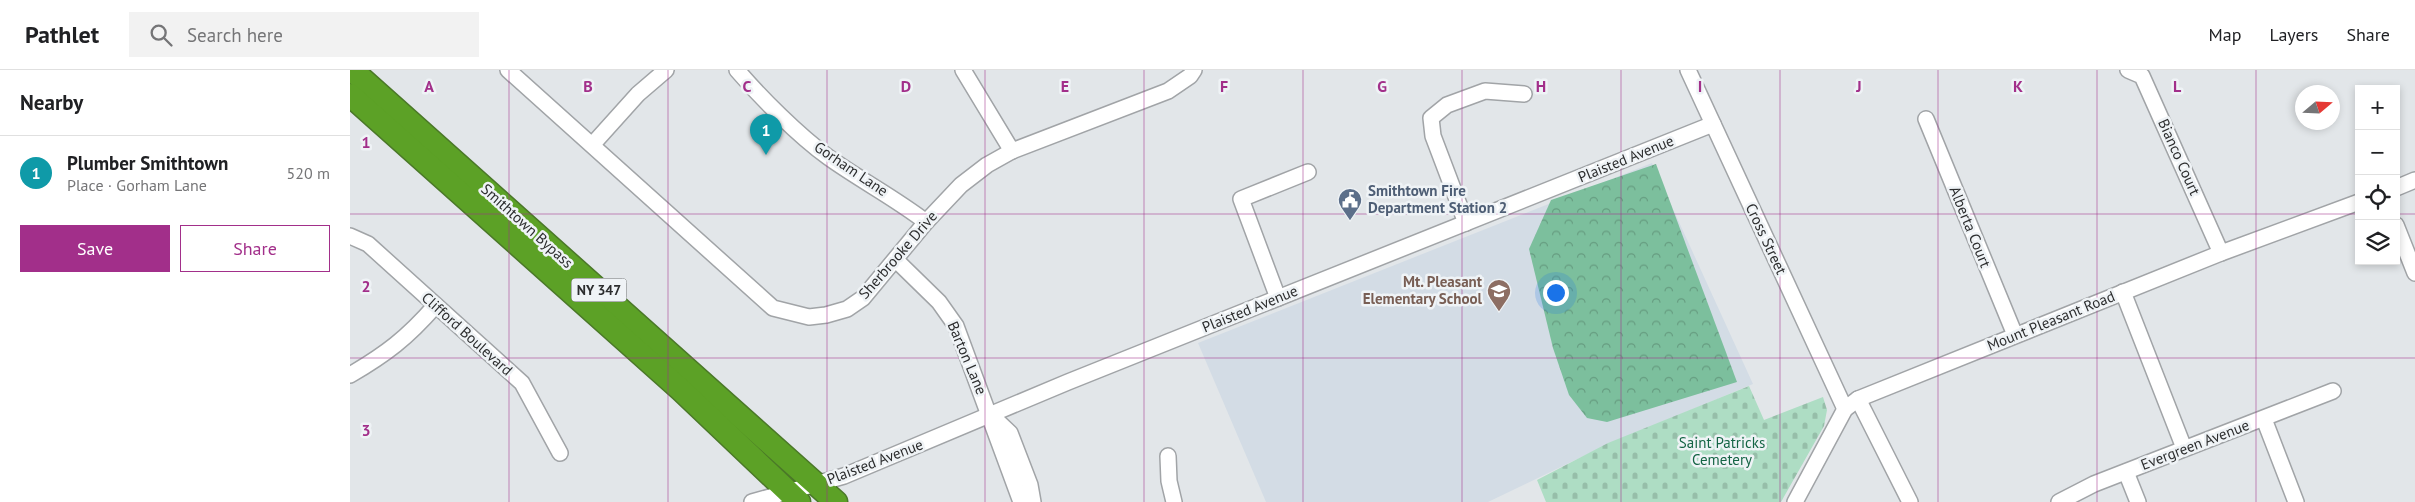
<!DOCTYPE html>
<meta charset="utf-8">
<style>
:root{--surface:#fff;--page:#f2f2f2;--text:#202124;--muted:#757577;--line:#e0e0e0;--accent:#a22f8a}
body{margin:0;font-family:"PT Sans",sans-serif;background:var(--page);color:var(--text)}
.controls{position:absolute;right:15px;top:15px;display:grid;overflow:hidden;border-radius:0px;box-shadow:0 2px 8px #0003}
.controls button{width:45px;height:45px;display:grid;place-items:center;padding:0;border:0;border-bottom:1px solid var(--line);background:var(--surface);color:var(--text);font:25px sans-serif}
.compass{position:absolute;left:1945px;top:15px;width:45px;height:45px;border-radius:50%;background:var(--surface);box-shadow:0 2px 8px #0003;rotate:71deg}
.you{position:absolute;left:1205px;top:222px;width:18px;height:18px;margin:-12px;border:4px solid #fff;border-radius:50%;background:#1a73e8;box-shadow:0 0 0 8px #1a73e833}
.badge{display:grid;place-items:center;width:32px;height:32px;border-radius:50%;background:var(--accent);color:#fff;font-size:16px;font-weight:700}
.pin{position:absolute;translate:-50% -41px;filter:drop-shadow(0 1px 2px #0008)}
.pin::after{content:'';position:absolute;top:26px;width:18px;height:15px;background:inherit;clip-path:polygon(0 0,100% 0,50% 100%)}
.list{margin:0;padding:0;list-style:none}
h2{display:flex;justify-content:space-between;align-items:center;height:65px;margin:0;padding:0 20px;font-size:21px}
h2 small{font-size:16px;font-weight:400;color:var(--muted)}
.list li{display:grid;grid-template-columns:32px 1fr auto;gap:15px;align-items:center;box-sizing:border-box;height:75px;padding:0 20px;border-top:1px solid var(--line)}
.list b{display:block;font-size:19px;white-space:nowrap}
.list p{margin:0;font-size:16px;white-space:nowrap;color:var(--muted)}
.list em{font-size:16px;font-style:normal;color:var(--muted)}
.actions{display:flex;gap:10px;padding:15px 20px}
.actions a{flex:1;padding:11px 0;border:1px solid var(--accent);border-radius:0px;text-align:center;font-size:18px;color:var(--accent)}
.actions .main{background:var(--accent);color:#fff}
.icon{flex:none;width:28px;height:28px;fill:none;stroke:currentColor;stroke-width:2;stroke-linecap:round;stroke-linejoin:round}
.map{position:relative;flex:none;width:2065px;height:432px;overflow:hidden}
header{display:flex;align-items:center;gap:30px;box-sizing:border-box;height:70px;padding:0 25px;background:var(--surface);border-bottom:1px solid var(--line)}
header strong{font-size:24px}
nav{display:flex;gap:28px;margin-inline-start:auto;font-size:18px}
.search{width:350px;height:45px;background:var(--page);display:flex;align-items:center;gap:12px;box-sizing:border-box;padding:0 18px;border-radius:0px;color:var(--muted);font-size:19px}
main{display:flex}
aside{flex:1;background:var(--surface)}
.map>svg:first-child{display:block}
</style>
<header>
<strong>Pathlet</strong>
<div class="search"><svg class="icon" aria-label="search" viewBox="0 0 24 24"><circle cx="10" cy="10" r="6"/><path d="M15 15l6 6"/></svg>Search here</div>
<nav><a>Map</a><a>Layers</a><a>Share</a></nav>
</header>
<main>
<aside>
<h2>Nearby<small></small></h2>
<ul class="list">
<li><span class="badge" style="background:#0f9aa8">1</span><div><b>Plumber Smithtown</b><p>Place · Gorham Lane</p></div><em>520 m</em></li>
</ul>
<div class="actions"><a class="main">Save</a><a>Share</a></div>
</aside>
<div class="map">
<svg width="2065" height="432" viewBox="0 0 2065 432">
<defs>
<pattern id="forest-crowns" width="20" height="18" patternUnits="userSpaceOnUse" patternTransform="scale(1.25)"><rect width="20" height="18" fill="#7cbf9d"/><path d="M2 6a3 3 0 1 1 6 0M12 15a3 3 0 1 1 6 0" fill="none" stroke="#669c80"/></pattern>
<pattern id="cemetery-stones" width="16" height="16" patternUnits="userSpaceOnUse" patternTransform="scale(1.25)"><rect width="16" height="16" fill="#aeddc4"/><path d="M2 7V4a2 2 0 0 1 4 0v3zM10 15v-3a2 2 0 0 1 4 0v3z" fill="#96bea9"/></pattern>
</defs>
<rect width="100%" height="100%" fill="#e2e6e9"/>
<polygon fill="#d3dce5" points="1302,93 1403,314 1252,377 1138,432 916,432 848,273"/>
<polygon fill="url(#forest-crowns)" points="1306,94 1387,312 1257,352 1237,348 1219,325 1203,278 1179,179 1201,130"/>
<polygon fill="url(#cemetery-stones)" points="1399,316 1414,350 1473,327 1477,340 1474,356 1431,432 1196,432 1187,410 1258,373"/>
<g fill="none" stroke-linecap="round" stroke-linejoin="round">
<g stroke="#a1a4a7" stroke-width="18">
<g id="minor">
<polyline points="158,0 423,238 459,247 476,245 497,239 513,228 576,152 611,115 637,95 662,81 818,21 840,6 844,0"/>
<path d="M387,0C411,28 448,65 478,87C510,110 545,128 576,152"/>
<polyline points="613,0 662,81"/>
<polyline points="1338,0 1495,339"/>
<polyline points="1778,0 1792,6 1871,183"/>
<polyline points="1576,49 1665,265"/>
<polyline points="243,74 288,24 316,0"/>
<polyline points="2046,118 2065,110"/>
<polyline points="1116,153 1083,66 1081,48 1097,35 1135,21 1174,24"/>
<polyline points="2046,155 2065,203"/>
<polyline points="0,166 18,174 172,313 210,383"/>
<polyline points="546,190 589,232 606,256 671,432"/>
<polyline points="1773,222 1834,378"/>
<polyline points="928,228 891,129 958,102"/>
<path d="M0,305C36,284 57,268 85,236"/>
<polyline points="1508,329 1560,432"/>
<polyline points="642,346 660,363 680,415 683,432"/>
<polyline points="1914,349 1946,432"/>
<polyline points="818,386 819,411 824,432"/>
<polyline points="1776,402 1788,432"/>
<polyline points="402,432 494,406 718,312 1363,54"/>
<polyline points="1445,432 1495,339 1508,329 1871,183 2009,132"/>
<polyline points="1709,432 1744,414 1983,321"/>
</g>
</g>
<g stroke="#4b7829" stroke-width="25">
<g id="highway">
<polyline points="2,0 486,432"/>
<polyline points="0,25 331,320 449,432"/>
</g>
</g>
<use href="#minor" stroke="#fff" stroke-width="15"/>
<use href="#highway" stroke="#5ca126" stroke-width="22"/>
</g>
<path fill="none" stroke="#a22f8a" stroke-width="1" stroke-opacity="0.55" d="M159,0V432M318,0V432M477,0V432M635,0V432M794,0V432M953,0V432M1112,0V432M1271,0V432M1430,0V432M1588,0V432M1747,0V432M1906,0V432M0,144H2009M2046,144H2065M0,288H2065"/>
<defs>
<g id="civic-pin" transform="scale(1.25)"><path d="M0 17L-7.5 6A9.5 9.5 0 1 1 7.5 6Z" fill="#5c6f8a" stroke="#eff3f6"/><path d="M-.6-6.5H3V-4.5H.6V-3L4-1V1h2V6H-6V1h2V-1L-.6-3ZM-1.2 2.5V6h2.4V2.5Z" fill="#fff"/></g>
<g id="school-pin" transform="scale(1.25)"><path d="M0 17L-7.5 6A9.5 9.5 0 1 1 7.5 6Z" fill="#8d6e63" stroke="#eff3f6"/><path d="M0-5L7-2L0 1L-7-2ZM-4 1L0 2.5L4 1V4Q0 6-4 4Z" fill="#fff"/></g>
</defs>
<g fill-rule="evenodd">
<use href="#civic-pin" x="1000" y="130"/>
<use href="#school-pin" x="1149" y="221"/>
</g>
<g text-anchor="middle" stroke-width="5" stroke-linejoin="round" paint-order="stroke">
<rect fill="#eff3f6" stroke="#66686a" stroke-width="1" x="221.5" y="208.5" width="55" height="23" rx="4"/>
<g font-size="14" font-weight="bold" fill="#2c2d2e">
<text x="249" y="225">NY 347</text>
</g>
<g font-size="15" fill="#2c2d2e" stroke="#eff3f6">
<text transform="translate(1829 87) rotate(66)" y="5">Bianco Court</text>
<text transform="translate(1276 89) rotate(-22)" y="5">Plaisted Avenue</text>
<text transform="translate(501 99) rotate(34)" y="5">Gorham Lane</text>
<text transform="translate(177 156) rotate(42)" y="5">Smithtown Bypass</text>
<text transform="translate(1620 157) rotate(68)" y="5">Alberta Court</text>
<text transform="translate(1416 169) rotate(65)" y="5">Cross Street</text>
<text transform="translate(548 185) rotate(-49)" y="5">Sherbrooke Drive</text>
<text transform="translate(900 239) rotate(-22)" y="5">Plaisted Avenue</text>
<text transform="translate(1701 251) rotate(-22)" y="5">Mount Pleasant Road</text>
<text transform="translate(117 264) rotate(42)" y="5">Clifford Boulevard</text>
<text transform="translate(617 288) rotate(67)" y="5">Barton Lane</text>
<text transform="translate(1845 375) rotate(-21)" y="5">Evergreen Avenue</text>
<text transform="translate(525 392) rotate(-21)" y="5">Plaisted Avenue</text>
</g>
<g font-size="15" font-weight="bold" fill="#4e5e75" stroke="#eff3f6" text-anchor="start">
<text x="1018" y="126">Smithtown Fire<tspan x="1018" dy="17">Department Station 2</tspan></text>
</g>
<g font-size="15" font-weight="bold" fill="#785e54" stroke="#eff3f6" text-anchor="end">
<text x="1132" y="217">Mt. Pleasant<tspan x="1132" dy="17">Elementary School</tspan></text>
</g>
<g font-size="15" fill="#156545" stroke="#eff3f6">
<text x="1372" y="378">Saint Patricks<tspan x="1372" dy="17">Cemetery</tspan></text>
</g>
</g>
<g font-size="16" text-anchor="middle" font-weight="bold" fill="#a22f8a" stroke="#eff3f6" stroke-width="5" stroke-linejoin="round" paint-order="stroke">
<text x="79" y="22">A</text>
<text x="238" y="22">B</text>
<text x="397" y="22">C</text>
<text x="556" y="22">D</text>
<text x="715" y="22">E</text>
<text x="874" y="22">F</text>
<text x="1032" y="22">G</text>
<text x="1191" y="22">H</text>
<text x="1350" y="22">I</text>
<text x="1509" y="22">J</text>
<text x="1668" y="22">K</text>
<text x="1827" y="22">L</text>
<text x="16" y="78">1</text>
<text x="16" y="222">2</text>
<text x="16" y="366">3</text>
</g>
</svg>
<div class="controls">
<button>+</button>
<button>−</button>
<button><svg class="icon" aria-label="locate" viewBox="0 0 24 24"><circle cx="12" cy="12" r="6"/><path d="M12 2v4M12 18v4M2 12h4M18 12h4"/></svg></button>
<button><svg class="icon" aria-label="layers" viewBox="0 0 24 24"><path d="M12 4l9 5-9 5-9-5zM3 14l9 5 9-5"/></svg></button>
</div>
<svg class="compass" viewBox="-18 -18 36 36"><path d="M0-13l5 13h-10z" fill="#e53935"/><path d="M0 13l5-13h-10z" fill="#757577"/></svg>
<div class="you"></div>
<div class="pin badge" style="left:416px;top:85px;background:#0f9aa8">1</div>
</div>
</main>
